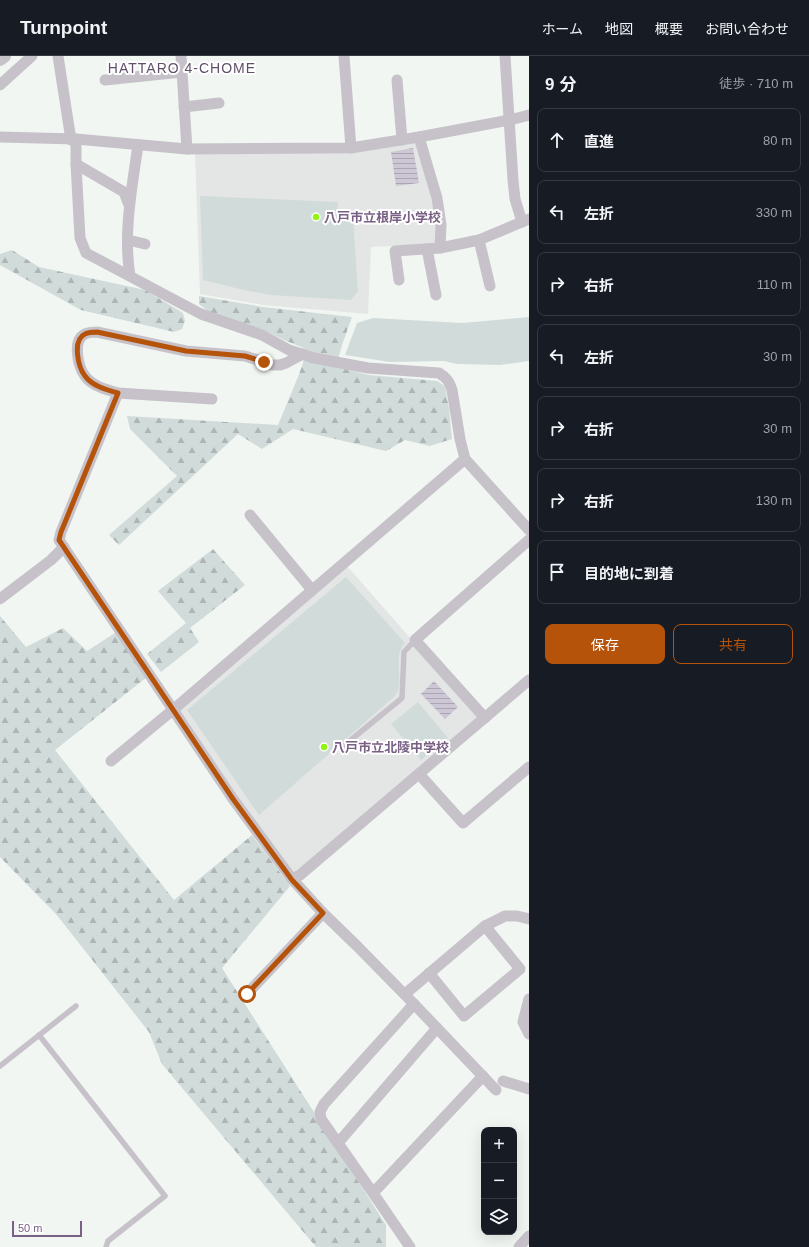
<!DOCTYPE html>
<html lang="ja">
<meta charset="utf-8">
<style>
:root{--surface:#171b24;--page:#242831;--text:#f1f3f6;--muted:#9ea1a6;--line:#363941;--accent:#b45309}
body{margin:0;font-family:Helvetica,"Noto Sans JP",sans-serif;background:var(--page);color:var(--text)}
.controls{position:absolute;right:12px;bottom:12px;display:grid;overflow:hidden;border-radius:8px;box-shadow:0 4px 16px #0002}
.controls button{width:36px;height:36px;display:grid;place-items:center;padding:0;border:0;border-bottom:1px solid var(--line);background:var(--surface);color:var(--text);font:20px sans-serif}
.scale{position:absolute;left:12px;bottom:10px;width:70px;box-sizing:border-box;padding-left:4px;border:2px solid #796185;border-top:0;font-size:11px;line-height:14px;white-space:nowrap;color:#796185;-webkit-text-stroke:3px #fff;paint-order:stroke}
.stop{position:absolute;width:12px;height:12px;margin:-9px;border:3px solid #b45309;border-radius:50%;background:#fff}
.stop.end{background:#b45309;border-color:#fff;box-shadow:0 1px 4px #0008}
.list{margin:0;padding:0;list-style:none}
h2{display:flex;justify-content:space-between;align-items:center;height:52px;margin:0;padding:0 16px;font-size:17px}
h2 small{font-size:13px;font-weight:400;color:var(--muted)}
.list li{display:grid;grid-template-columns:26px 1fr auto;gap:12px;align-items:center;box-sizing:border-box;height:64px;margin:0 8px 8px;padding:0 8px;border:1px solid var(--line);border-radius:8px}
.list b{display:block;font-size:15px;white-space:nowrap}
.list em{font-size:13px;font-style:normal;color:var(--muted)}
.actions{display:flex;gap:8px;padding:12px 16px}
.actions a{flex:1;padding:9px 0;border:1px solid var(--accent);border-radius:8px;text-align:center;font-size:14px;color:var(--accent)}
.actions .main{background:var(--accent);color:#fff}
.icon{flex:none;width:22px;height:22px;fill:none;stroke:currentColor;stroke-width:2;stroke-linecap:round;stroke-linejoin:round}
.map{position:relative;flex:none;width:529px;height:1191px;overflow:hidden}
header{display:flex;align-items:center;gap:24px;box-sizing:border-box;height:56px;padding:0 20px;background:var(--surface);border-bottom:1px solid var(--line)}
header strong{font-size:19px}
nav{display:flex;gap:22px;margin-inline-start:auto;font-size:14px}
main{display:flex}
aside{flex:1;background:var(--surface)}
.map>svg:first-child{display:block}
</style>
<header>
<strong>Turnpoint</strong>
<nav><a>ホーム</a><a>地図</a><a>概要</a><a>お問い合わせ</a></nav>
</header>
<main>
<div class="map">
<svg width="529" height="1191" viewBox="0 0 529 1191">
<defs>
<pattern id="forest-firs" width="22" height="20" patternUnits="userSpaceOnUse"><rect width="22" height="20" fill="#d0dbda"/><path d="M5 1l3.5 6h-7zM16 11l3.5 6h-7z" fill="#aeb5b6"/></pattern>
<pattern id="water-rules" width="6" height="5" patternUnits="userSpaceOnUse"><rect width="6" height="5" fill="#cdc7d5"/><path d="M0 2.5h6" fill="none" stroke="#aba5b2"/></pattern>
</defs>
<rect width="100%" height="100%" fill="#f1f6f2"/>
<g fill="#e4e6e5">
<polygon points="416,87 433,148 438,175 434,188 371,191 368,258 263,249 200,238 195,98 348,98"/>
<polygon points="347,510 478,659 478,664 292,819 179,656 179,652"/>
</g>
<g fill="#d0dbda">
<polygon points="200,140 338,146 337,161 353,162 358,235 351,244 271,239 244,234 203,224"/>
<polygon points="529,261 529,305 500,309 457,308 444,305 390,306 345,299 357,267 373,262 462,267"/>
<path d="M346,521L405,587C394,599 401,616 399,631C398,634 397,637 395,640L259,759L187,654Z"/>
<polygon points="418,646 448,682 421,704 391,668"/>
</g>
<g fill="url(#forest-firs)">
<polygon points="12,194 39,211 145,234 183,257 185,265 182,273 174,276 81,254 0,209 0,198"/>
<polygon points="199,240 263,251 352,261 342,289 336,311 369,319 437,325 445,330 449,353 452,383 430,390 405,384 386,395 293,373 262,393 238,378 119,489 109,479 177,420 130,373 127,360 278,369 298,321 303,307 306,293 284,284 264,274 210,257 199,248"/>
<polygon points="213,493 245,529 190,572 199,586 161,616 147,598 186,567 158,535"/>
<polygon points="0,560 26,591 63,572 87,595 115,577 147,621 55,694 174,844 252,779 290,830 222,912 386,1169 386,1191 316,1191 162,1008 149,976 56,858 0,801"/>
</g>
<g fill="url(#water-rules)">
<polygon points="413,92 419,127 396,130 391,96"/>
<polygon points="434,625 458,651 445,663 421,638"/>
</g>
<g fill="none" stroke-linecap="round" stroke-linejoin="round">
<g stroke="#c7c2ca" stroke-width="5.5">
<polyline points="341,692 402,642 404,596 415,584"/>
<polyline points="39,979 165,1140 108,1185 106,1191"/>
<polyline points="0,1010 76,950"/>
</g>
<g stroke="#c7c2ca" stroke-width="11">
<polyline points="58,0 71,84"/>
<polyline points="181,0 187,93"/>
<polyline points="344,0 351,92"/>
<polyline points="505,0 513,124 515,143 522,166"/>
<polyline points="105,24 182,16"/>
<polyline points="397,24 402,84"/>
<polyline points="0,29 32,0"/>
<polyline points="184,51 219,47"/>
<polyline points="0,81 76,83 187,93 351,92 419,81 510,64 529,59"/>
<polyline points="419,81 437,142 441,169 440,192"/>
<path d="M76,83V108L80,182L86,197L201,258L262,279L289,294L314,302L368,312L439,317C447,322 449,325 452,334L460,383L465,403L529,474"/>
<polyline points="76,108 124,136 129,149"/>
<polyline points="128,184 145,188"/>
<polyline points="479,184 490,230"/>
<polyline points="427,193 436,239"/>
<path d="M130,220C123,177 132,132 138,89"/>
<polyline points="399,224 395,195 440,192 479,184 529,163"/>
<polyline points="118,337 61,476 59,484 233,743 292,823 323,857 357,890 414,948 496,1034"/>
<path d="M212,343L118,337C107,334 92,330 85,320C78,311 72,284 85,278C89,276 93,276 97,276L186,295L245,300L273,309H280L286,307L303,298"/>
<polyline points="250,459 312,534"/>
<polyline points="0,543 51,504 64,491"/>
<polyline points="485,662 415,584 529,484"/>
<polyline points="111,705 174,653 465,403"/>
<polyline points="419,718 463,767 529,711"/>
<polyline points="292,823 300,819 529,624"/>
<polyline points="429,917 464,960 520,913 485,870"/>
<polyline points="247,938 323,857"/>
<polyline points="405,938 485,870 505,860 517,860 529,863"/>
<polyline points="529,943 523,966 529,978"/>
<polyline points="503,1025 529,1033"/>
<polyline points="338,1087 437,972"/>
<polyline points="373,1137 483,1020"/>
<polyline points="410,1191 373,1137 321,1063 320,1056 324,1048 414,948"/>
<polyline points="519,1191 529,1180"/>
</g>
<polyline stroke="#c7c2ca" stroke-width="14" points="0,3 4,0"/>
</g>
<g fill="none" stroke-linecap="round" stroke-linejoin="round">
<path stroke="#b45309" stroke-width="5" d="M247,938L323,857L292,824L233,743L59,484L61,476L118,337C107,334 92,330 85,320C78,311 72,284 85,278C89,276 93,276 97,276L186,295L245,300L264,306"/>
</g>
<g fill="#92f413" stroke="#fff" stroke-width="1.5">
<circle cx="316" cy="161" r="4"/>
<circle cx="324" cy="691" r="4"/>
</g>
<g text-anchor="middle" stroke-width="4" stroke-linejoin="round" paint-order="stroke">
<g font-size="13" font-weight="bold" fill="#796185" stroke="#fff" text-anchor="start">
<text x="324" y="166">八戸市立根岸小学校</text>
<text x="332" y="696">八戸市立北陵中学校</text>
</g>
<g font-size="14" letter-spacing="1" fill="#61506a" stroke="#fff">
<text x="182" y="17">HATTARO 4-CHOME</text>
</g>
</g>
</svg>
<div class="controls">
<button>+</button>
<button>−</button>
<button><svg class="icon" aria-label="layers" viewBox="0 0 24 24"><path d="M12 4l9 5-9 5-9-5zM3 14l9 5 9-5"/></svg></button>
</div>
<div class="scale">50 m</div>
<div class="stop" style="left:247px;top:938px"></div>
<div class="stop end" style="left:264px;top:306px"></div>
</div>
<aside>
<h2>9 分<small>徒歩 · 710 m</small></h2>
<ul class="list">
<li><svg class="icon" aria-label="ahead" viewBox="0 0 24 24"><path d="M12 20V5M6 11l6-6 6 6"/></svg><div><b>直進</b></div><em>80 m</em></li>
<li><svg class="icon" aria-label="left" viewBox="0 0 24 24"><path d="M17 20v-9H6M10 6l-5 5 5 5"/></svg><div><b>左折</b></div><em>330 m</em></li>
<li><svg class="icon" aria-label="right" viewBox="0 0 24 24"><path d="M7 20v-9h11M14 6l5 5-5 5"/></svg><div><b>右折</b></div><em>110 m</em></li>
<li><svg class="icon" aria-label="left" viewBox="0 0 24 24"><path d="M17 20v-9H6M10 6l-5 5 5 5"/></svg><div><b>左折</b></div><em>30 m</em></li>
<li><svg class="icon" aria-label="right" viewBox="0 0 24 24"><path d="M7 20v-9h11M14 6l5 5-5 5"/></svg><div><b>右折</b></div><em>30 m</em></li>
<li><svg class="icon" aria-label="right" viewBox="0 0 24 24"><path d="M7 20v-9h11M14 6l5 5-5 5"/></svg><div><b>右折</b></div><em>130 m</em></li>
<li><svg class="icon" aria-label="arrive" viewBox="0 0 24 24"><path d="M6 21V4h12l-3 4 3 4H6"/></svg><div><b>目的地に到着</b></div></li>
</ul>
<div class="actions"><a class="main">保存</a><a>共有</a></div>
</aside>
</main>
